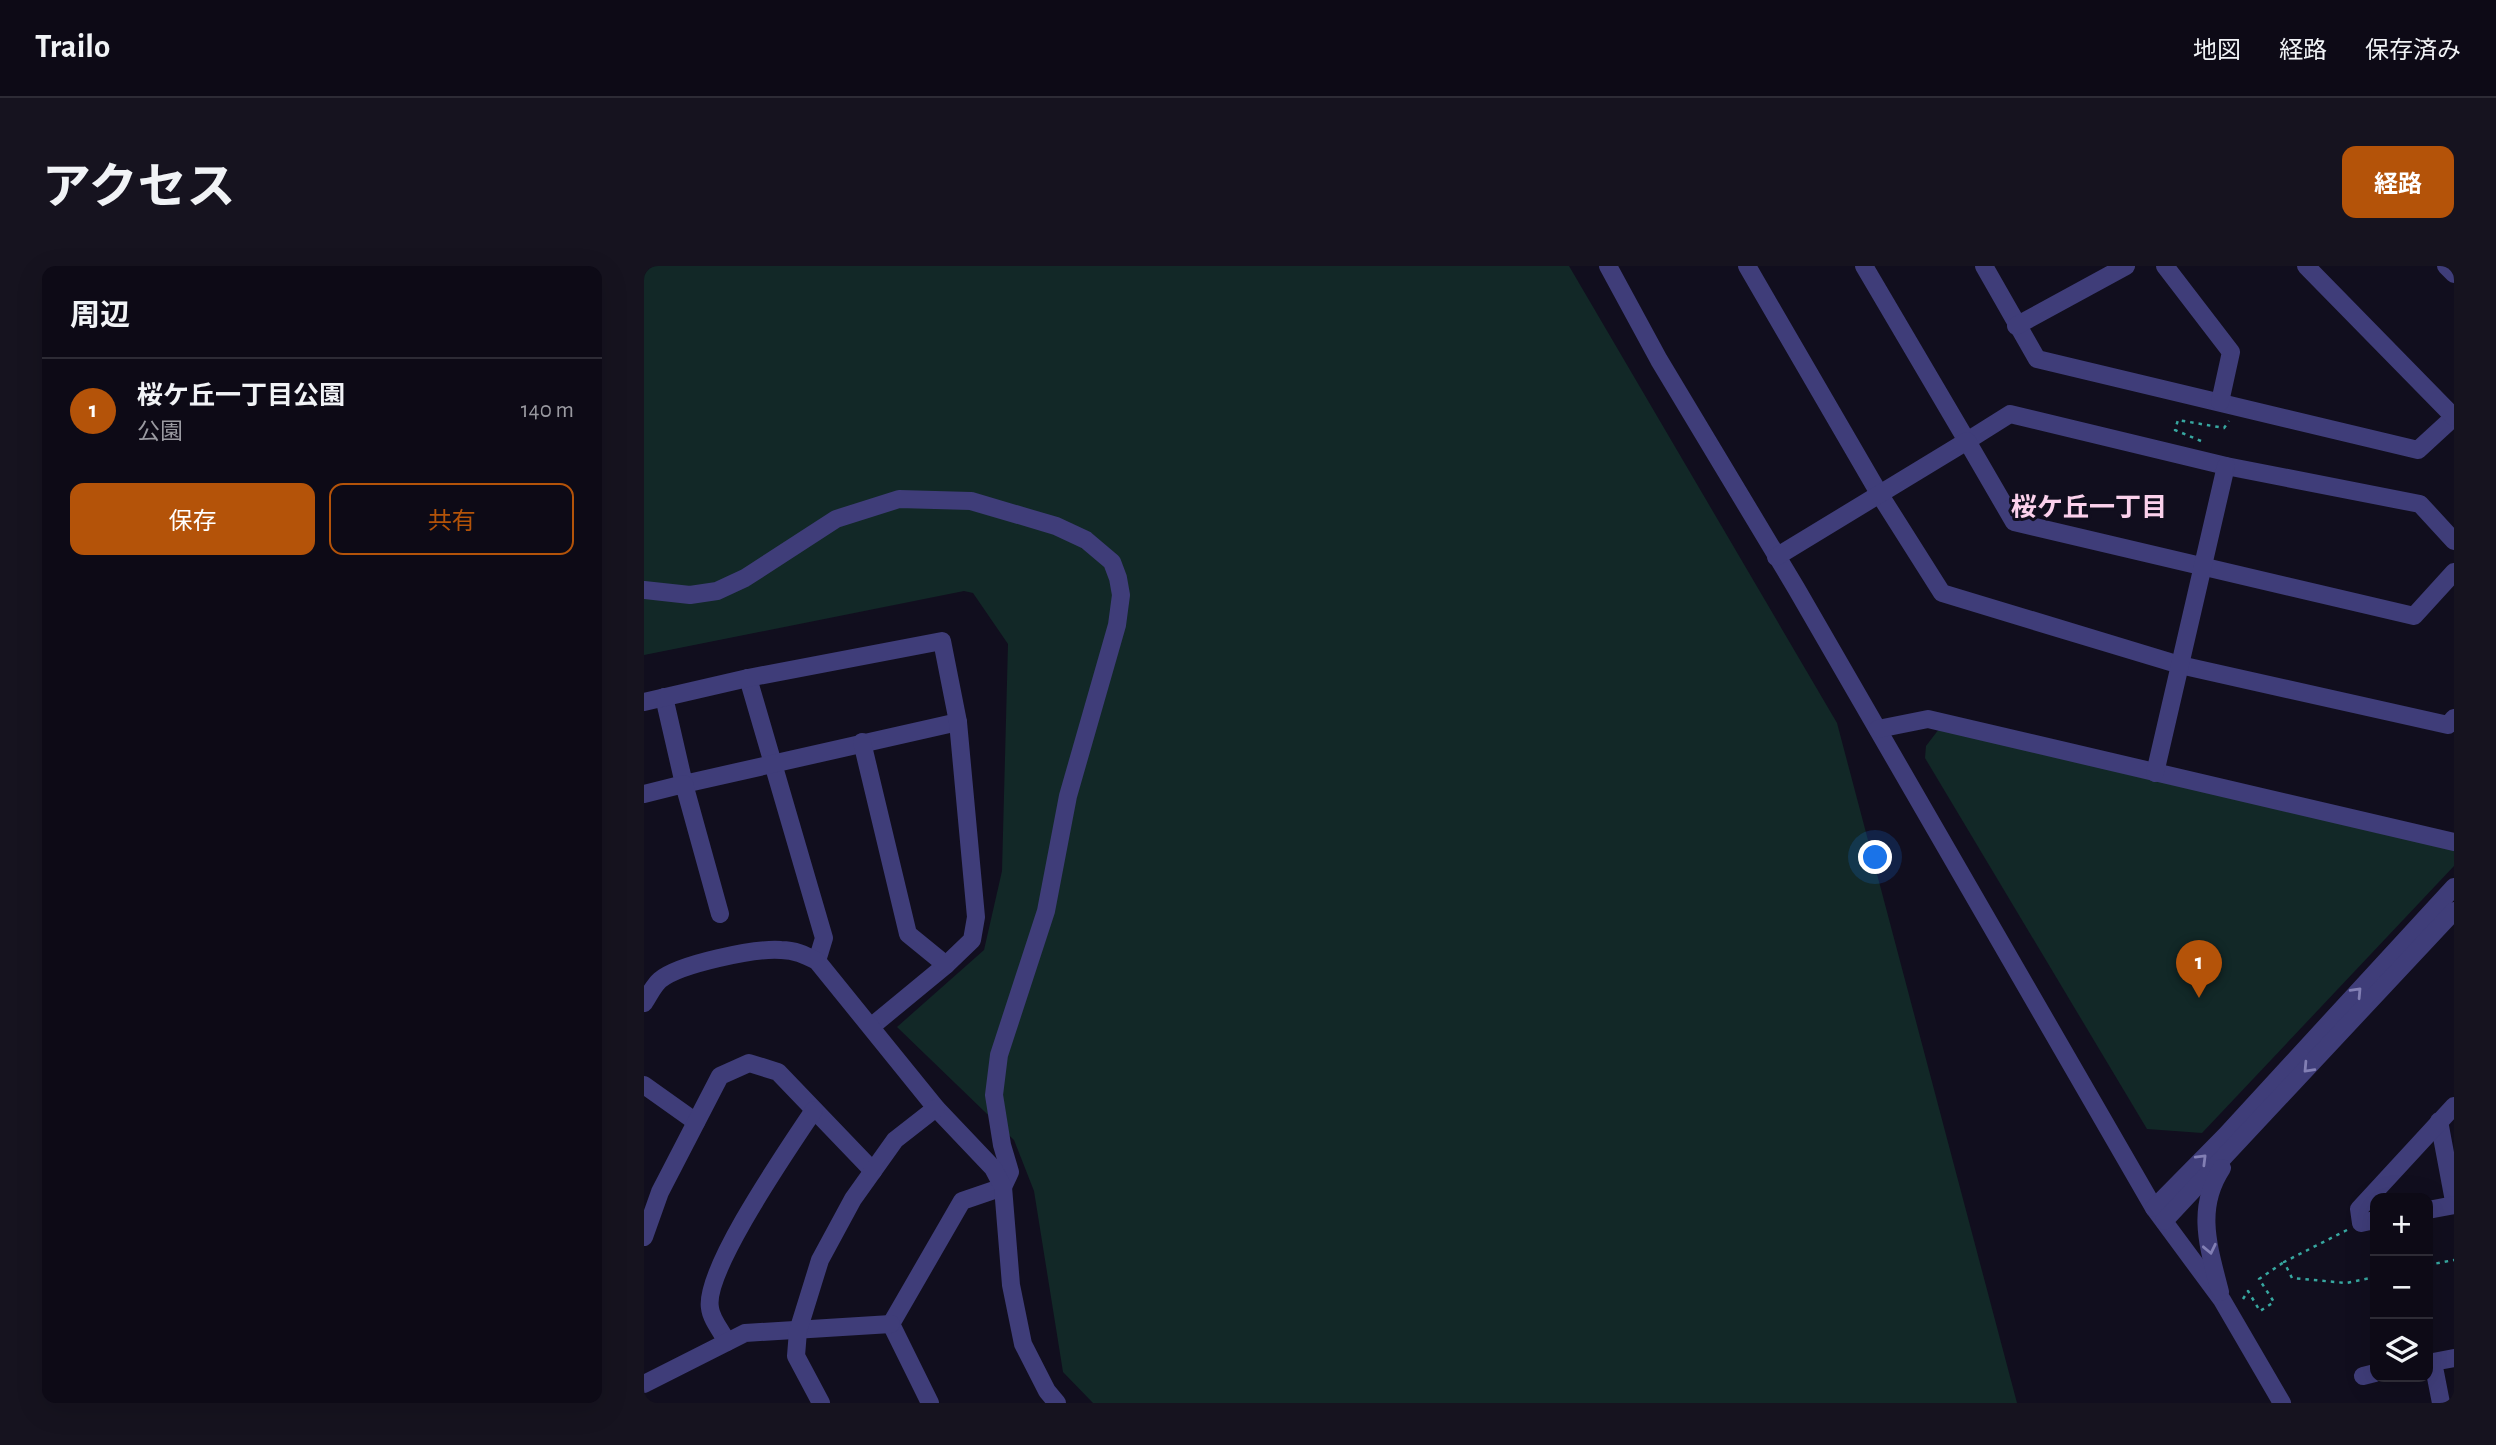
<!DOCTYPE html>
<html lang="ja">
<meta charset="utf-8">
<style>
:root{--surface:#0d0a16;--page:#16131f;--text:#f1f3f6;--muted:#9a9aa1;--line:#2d2b35;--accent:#b45309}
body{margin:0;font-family:"Alegreya Sans","Noto Sans JP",sans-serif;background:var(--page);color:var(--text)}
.controls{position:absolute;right:21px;bottom:21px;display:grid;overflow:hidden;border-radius:14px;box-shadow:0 7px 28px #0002}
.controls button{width:63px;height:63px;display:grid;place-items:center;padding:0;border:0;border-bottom:2px solid var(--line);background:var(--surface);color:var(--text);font:35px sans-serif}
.you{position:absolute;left:1232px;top:592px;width:24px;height:24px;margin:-18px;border:5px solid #fff;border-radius:50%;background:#1a73e8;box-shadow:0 0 0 10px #1a73e833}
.badge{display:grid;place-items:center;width:46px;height:46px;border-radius:50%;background:var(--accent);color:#fff;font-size:23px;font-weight:700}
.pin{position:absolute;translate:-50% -58px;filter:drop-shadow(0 2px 4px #0008)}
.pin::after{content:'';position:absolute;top:37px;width:24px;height:21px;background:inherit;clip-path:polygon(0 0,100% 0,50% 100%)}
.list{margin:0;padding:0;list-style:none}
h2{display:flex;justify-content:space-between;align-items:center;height:91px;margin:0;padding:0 28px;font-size:30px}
h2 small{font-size:23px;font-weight:400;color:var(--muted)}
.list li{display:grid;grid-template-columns:46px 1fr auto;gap:21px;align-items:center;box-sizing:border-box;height:105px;padding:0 28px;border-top:2px solid var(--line)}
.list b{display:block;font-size:26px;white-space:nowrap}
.list p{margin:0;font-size:23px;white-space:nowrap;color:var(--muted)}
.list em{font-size:23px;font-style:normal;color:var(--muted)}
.actions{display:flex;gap:14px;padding:21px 28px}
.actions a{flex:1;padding:16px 0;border:2px solid var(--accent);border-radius:14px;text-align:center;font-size:24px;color:var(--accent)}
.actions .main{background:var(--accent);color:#fff}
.icon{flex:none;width:38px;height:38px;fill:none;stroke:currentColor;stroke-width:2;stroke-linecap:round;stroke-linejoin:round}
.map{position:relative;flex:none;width:1810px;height:1137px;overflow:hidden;border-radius:14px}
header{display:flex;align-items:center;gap:42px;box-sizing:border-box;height:98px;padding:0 35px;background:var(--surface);border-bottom:2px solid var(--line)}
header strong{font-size:33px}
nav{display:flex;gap:38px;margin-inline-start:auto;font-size:24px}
.intro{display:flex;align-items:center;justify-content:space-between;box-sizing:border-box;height:168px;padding:0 42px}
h1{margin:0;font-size:49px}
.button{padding:18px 32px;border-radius:14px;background:var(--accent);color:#fff;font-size:24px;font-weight:700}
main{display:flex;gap:42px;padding:0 42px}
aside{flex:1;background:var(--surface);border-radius:14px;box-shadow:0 7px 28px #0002}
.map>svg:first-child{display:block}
</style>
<header>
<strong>Trailo</strong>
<nav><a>地図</a><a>経路</a><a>保存済み</a></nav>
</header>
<div class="intro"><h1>アクセス</h1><a class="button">経路</a></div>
<main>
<aside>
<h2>周辺<small></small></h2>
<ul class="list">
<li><span class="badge">1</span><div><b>桜ケ丘一丁目公園</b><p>公園</p></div><em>140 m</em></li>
</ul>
<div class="actions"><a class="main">保存</a><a>共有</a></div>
</aside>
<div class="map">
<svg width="1810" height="1137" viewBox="0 0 1810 1137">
<rect width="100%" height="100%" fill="#110e1e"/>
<g fill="#122827">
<polygon points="0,0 925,0 1193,457 1373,1137 449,1137 419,1106 390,925 370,874 253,761 340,684 358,605 364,378 329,327 320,325 0,389"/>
<polygon points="1295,463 1810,584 1810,600 1558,867 1503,863 1281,492 1282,480"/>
</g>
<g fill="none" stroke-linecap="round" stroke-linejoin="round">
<g stroke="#37a7a0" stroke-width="2.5" stroke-dasharray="3.5 5" stroke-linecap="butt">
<polyline points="1557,175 1531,164 1534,154 1580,162 1585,155"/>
<polyline points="1703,964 1640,996 1648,1012 1702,1017 1731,1011"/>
<polyline points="1784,999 1810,994"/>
<polyline points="1599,1033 1604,1025 1616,1045 1630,1036 1615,1013 1640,996"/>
</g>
<g stroke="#3f3d79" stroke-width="18">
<polyline points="964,0 1015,94 1152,322 1510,942 1578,1034 1638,1137"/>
<polyline points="1103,0 1236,229 1298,327 1536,399 1804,459 1810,452"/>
<polyline points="1220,0 1323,175 1366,148 1582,200 1776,238 1810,275"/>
<polyline points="1340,0 1393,93 1774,184 1810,151"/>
<polyline points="1521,0 1587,86 1576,136"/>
<polyline points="1662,0 1810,151"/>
<polyline points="1802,0 1810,8"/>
<polyline points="1372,60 1482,0"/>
<polyline points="1132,291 1323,175 1370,256 1770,350 1810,306"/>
<polyline points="0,324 46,329 73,325 101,312 192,253 255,233 327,235 412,260 442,274 468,296 474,312 477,329 473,359 424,530 402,645 355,789 350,829 358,879 366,906 359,921 318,935 247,1058 286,1137"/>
<polyline points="104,412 180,672 173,695"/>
<polyline points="20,431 40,518 314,456"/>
<polyline points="0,436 104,412 298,375 314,456 332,651 328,674 302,699 228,760"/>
<polyline points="1234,463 1284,453 1810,576"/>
<polyline points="218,476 264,668 302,699"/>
<polyline points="1511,507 1582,200"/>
<polyline points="0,528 40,518 76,648"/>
<path d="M0,737C5,730 9,720 16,714C35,698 111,682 137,684C151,684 161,689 173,695L292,842L349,902L359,921L367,1019L379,1078L403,1125L413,1137"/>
<polyline points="0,819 52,856"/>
<polyline points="1795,855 1810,935"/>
<polyline points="1510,942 1582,869 1810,621"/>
<polyline points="1784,944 1810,939"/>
<polyline points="1731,954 1717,957 1715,943 1810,840"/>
<polyline points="1520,955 1810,645"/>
<polyline points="0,971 16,926 76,810 105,797 134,806 229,905"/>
<path d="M1576,1026C1565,982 1551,943 1578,902"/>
<path d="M83,1076C78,1066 67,1053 66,1042C59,1005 147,879 170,844"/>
<polyline points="1719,1110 1731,1107"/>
<polyline points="0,1118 101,1067 247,1058"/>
<polyline points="177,1137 152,1090 154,1065 176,994 209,933 251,874 292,842"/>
<polyline points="1797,1137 1789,1096 1810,1092"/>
</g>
</g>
<defs><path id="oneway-chevron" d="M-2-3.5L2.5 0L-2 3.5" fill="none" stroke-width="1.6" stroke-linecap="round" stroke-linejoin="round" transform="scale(1.75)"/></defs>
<g stroke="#827fb4">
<use href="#oneway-chevron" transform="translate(1713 726) rotate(-47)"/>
<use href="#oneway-chevron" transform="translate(1664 802) rotate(133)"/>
<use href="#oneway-chevron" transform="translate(1558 893) rotate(-45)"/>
<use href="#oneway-chevron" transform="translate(1566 983) rotate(78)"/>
</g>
<g text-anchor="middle" stroke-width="6" stroke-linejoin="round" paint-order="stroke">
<g font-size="26" font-weight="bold" fill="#fbd1ec" stroke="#110e1e">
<text x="1445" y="250">桜ケ丘一丁目</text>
</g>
</g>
</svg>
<div class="controls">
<button>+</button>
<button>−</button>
<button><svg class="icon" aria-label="layers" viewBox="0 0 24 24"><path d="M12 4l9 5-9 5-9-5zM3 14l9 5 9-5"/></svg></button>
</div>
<div class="you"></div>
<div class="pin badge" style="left:1555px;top:732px">1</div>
</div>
</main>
